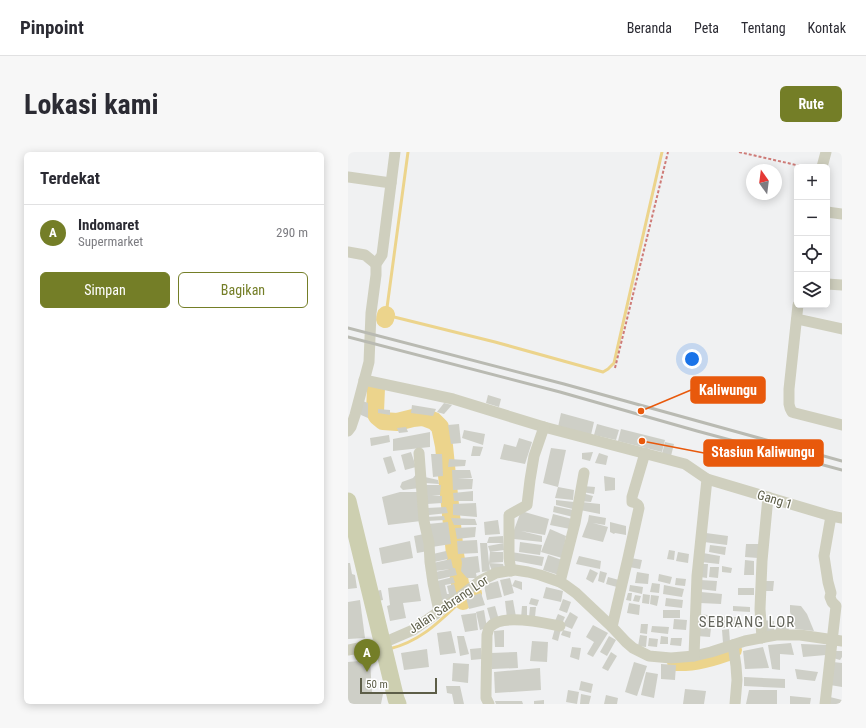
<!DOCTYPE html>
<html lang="id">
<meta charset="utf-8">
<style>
:root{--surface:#fff;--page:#f7f7f7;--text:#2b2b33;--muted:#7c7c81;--line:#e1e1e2;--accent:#747e27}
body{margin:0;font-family:"Roboto Condensed",sans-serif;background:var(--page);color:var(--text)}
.controls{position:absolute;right:12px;top:12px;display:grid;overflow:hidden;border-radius:6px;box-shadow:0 2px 10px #0003}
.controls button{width:36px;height:36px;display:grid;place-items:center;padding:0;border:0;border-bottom:1px solid var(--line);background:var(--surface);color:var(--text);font:20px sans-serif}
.compass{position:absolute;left:398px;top:12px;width:36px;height:36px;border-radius:50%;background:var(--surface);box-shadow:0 2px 10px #0003;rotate:346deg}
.scale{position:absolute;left:12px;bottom:10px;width:77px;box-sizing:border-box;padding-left:4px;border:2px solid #5d5e48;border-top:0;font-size:11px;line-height:14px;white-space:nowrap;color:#5d5e48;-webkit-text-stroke:3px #fff;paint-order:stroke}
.you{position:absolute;left:344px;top:207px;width:14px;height:14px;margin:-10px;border:3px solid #fff;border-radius:50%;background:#1a73e8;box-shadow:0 0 0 6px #1a73e833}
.badge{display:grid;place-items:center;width:26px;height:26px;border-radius:50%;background:var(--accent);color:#fff;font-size:13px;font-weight:700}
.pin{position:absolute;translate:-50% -33px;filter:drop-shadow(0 1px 2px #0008)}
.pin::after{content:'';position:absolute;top:21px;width:14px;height:12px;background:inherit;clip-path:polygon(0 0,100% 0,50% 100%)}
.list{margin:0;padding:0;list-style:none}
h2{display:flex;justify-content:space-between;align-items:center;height:52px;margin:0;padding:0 16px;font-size:17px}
h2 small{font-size:13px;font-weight:400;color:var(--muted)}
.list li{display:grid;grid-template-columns:26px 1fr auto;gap:12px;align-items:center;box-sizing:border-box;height:56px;padding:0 16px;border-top:1px solid var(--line)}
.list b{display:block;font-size:15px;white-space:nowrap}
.list p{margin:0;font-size:13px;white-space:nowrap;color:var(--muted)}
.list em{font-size:13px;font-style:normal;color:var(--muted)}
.actions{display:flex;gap:8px;padding:12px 16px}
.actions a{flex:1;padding:9px 0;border:1px solid var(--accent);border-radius:6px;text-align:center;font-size:14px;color:var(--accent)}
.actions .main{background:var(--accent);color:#fff}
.icon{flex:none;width:22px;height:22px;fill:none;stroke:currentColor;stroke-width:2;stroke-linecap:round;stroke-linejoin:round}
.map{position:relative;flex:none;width:494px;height:552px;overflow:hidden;border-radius:6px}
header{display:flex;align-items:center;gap:24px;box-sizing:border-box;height:56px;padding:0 20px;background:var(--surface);border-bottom:1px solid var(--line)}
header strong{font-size:19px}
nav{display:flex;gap:22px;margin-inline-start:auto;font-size:14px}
.intro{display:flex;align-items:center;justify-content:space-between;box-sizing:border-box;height:96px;padding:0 24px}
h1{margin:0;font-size:28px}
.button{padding:10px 18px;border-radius:6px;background:var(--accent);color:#fff;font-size:14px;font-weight:700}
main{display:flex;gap:24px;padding:0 24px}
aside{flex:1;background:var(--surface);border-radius:6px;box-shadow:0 2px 10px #0003}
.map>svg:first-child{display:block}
</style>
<header>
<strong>Pinpoint</strong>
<nav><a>Beranda</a><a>Peta</a><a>Tentang</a><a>Kontak</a></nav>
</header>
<div class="intro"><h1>Lokasi kami</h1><a class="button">Rute</a></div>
<main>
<aside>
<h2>Terdekat<small></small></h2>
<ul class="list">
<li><span class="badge">A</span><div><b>Indomaret</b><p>Supermarket</p></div><em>290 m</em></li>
</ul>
<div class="actions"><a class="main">Simpan</a><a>Bagikan</a></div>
</aside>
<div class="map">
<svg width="494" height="552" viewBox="0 0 494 552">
<rect width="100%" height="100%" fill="#f0f1f2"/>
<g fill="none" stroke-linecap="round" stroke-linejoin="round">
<g stroke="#ecd48c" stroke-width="3">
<polyline points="60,0 38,163 147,190 255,220 260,217 266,211 314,0"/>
<path d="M41,497C70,490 88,473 109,453"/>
<polyline points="7,502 31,499"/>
</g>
<g stroke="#ecd48c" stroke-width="18">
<polyline points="37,167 38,163"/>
<polyline points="28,236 27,260 29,264 35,269 49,270 65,266 74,265 78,266 86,269 92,275 96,294 107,402 115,449 125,441"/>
<path d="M328,510C348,511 367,505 385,498"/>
</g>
</g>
<g fill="#cecfc7">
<polygon points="140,243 153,247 151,255 138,251"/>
<polygon points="12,248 20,251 20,266 13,263"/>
<polygon points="96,251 104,253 96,262 89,260"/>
<polygon points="64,253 88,257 85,264 63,261"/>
<polygon points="30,257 42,258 42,263 30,261"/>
<polygon points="213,261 246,270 243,283 210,275"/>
<polygon points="111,272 113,291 103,292 100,273"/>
<polygon points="249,272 271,278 268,288 246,283"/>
<polygon points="58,275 60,280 51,281 49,276"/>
<polygon points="273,277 317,288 314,300 270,289"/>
<polygon points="116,278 137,282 135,293 114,286"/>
<polygon points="82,280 82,295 45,299 45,287"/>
<polygon points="41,283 42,290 23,294 22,286"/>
<polygon points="171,286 184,290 177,312 152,307 156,292 168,295"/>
<polygon points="317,290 326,292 323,304 314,302"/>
<polygon points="125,294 135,295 132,304 123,304"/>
<polygon points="203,296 218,298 210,335 226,338 225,348 207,346 210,335 195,331"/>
<polygon points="63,300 68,315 57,318 53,303"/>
<polygon points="245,300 242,309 234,307 234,301"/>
<polygon points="251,301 260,304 258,313 247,311"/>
<polygon points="83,302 94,302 95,324 85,325"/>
<polygon points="43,304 48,319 40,322 35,306"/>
<polygon points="101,307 118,308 117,314 100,315"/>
<polygon points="104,318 122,318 124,326 110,327 125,327 124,337 105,338"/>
<polygon points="69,321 72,336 55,338 52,335 54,330 65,326"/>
<polygon points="256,324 267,326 267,338 257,339"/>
<polygon points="77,325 90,328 91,332 77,331"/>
<polygon points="76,333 93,333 92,343 84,343 94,344 94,351 79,352"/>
<polygon points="235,334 247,335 246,342 234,340"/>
<polygon points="125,339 125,349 106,349 105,341"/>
<polygon points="52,340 72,340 73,369 40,373 34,345"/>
<polygon points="234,341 245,344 243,350 232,349"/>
<polygon points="208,348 226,350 225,357 208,353"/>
<polygon points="233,350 252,352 252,362 232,358"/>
<polygon points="128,351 129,365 105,363 105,352"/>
<polygon points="206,354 225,358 225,365 205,360"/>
<polygon points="98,355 100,361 81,363 79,356"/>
<polygon points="173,359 201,367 197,383 173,379 194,384 194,390 166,387 166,378"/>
<polygon points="205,362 224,367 222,377 202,373"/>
<polygon points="241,363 258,366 257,373 245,371 260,375 255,390 234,385 240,369"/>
<polygon points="96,364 97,368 79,369 78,365"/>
<polygon points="103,366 127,367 129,373 106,373"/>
<polygon points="150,368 152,382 137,383 136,370"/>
<polygon points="100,370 103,392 84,395 80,372"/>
<polygon points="262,370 278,374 278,383 267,381 266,382 262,380"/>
<polygon points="128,375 127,385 109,387 107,376"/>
<polygon points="202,377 218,384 214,406 193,400"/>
<polygon points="358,381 380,384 379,393 356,390"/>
<polygon points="76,382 80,399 69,401 66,384"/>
<polygon points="155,384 156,398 142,400 140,394 156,391 139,391 141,385"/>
<polygon points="129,388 130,401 110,402 109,389"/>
<polygon points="62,389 65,406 34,412 31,396"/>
<polygon points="172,390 194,393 192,403 171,400"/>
<polygon points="132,391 139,391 141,411 142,400 155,400 155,410 141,411 155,412 157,418 144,419 141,411 142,419 134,420"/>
<polygon points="398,392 411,392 410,406 397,405"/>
<polygon points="362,393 378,395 377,403 361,400"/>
<polygon points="321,398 327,399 326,408 319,407"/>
<polygon points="98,399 100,407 86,410 85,402"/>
<polygon points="163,400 196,405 194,414 162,408"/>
<polygon points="330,400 341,402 340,411 328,409"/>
<polygon points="355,401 372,404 371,412 353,410"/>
<polygon points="200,403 214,408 211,423 195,418"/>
<polygon points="130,404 132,420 128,421 129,426 119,426 113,419 114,411 113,406"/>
<polygon points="231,404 253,409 252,417 228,412"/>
<polygon points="283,406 294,408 292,417 281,415"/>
<polygon points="103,407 105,416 107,416 109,423 88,428 87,420 103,417 87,419 85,411"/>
<polygon points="397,408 406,409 406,423 396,423"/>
<polygon points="0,411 2,411 4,422 7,423 9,436 0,437"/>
<polygon points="353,412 360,412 359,426 352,425"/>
<polygon points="374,414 384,416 383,421 374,420"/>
<polygon points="362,415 371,415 370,426 361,425"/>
<polygon points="242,417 250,421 245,431 238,427"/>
<polygon points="252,419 259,421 256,431 250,429"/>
<polygon points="289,420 301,422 300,432 287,431"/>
<polygon points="311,422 324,425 322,432 310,429"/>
<polygon points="105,425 107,431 97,433 99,442 101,442 99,434 106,432 109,443 93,452 89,429"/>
<polygon points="260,425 271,428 269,435 258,432"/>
<polygon points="162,426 166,441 156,444 152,428"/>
<polygon points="328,426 338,427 337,434 327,433"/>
<polygon points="167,428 174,430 174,438 164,434"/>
<polygon points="352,428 369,429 368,439 351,437"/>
<polygon points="150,429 154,445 139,448 136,433"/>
<polygon points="415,429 426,429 425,439 415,439"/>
<polygon points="304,431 312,432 311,441 302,440"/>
<polygon points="70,432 73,449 55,451 58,466 42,469 39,454 42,453 40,436"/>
<polygon points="282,433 295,435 294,442 281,439"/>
<polygon points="316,433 336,437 334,445 315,442"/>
<polygon points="198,435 215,439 213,450 195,446"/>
<rect x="390" y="436" width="16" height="7"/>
<polygon points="33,438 35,448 30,449 28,439"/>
<polygon points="353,440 374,442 373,452 352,451"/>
<polygon points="133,441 137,453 121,457 118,446"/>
<polygon points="280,441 284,441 283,449 278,448"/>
<polygon points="295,442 302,443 301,452 294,451"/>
<polygon points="287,443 293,444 291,450 285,449"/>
<polygon points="303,443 311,444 309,454 302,452"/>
<polygon points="183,446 191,448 189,454 181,452"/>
<polygon points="318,446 335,448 334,456 317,454"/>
<polygon points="215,447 223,450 219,461 211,458"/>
<polygon points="12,448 17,486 0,487 0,450"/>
<polygon points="165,448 168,465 159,466 157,449"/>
<polygon points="281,451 292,453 291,463 279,461"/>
<polygon points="442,453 453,454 459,462 466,479 447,477 442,460"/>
<polygon points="147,454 151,468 143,470 139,456"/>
<polygon points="174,454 179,454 179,466 173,466"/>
<polygon points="385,454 402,455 402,460 385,459"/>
<polygon points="182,455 188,455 187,465 181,465"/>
<polygon points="136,458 139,476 132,478 128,460"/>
<rect x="315" y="458" width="17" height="8"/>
<polygon points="222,460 230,465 224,477 215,473"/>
<polygon points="128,461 130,478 117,480 113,463"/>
<polygon points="210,462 217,465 214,472 207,469"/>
<polygon points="351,462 368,464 367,474 351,473"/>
<polygon points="371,464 379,465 378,476 370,475"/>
<polygon points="383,465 393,465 394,475 384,476"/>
<polygon points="326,467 339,468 338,478 325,477"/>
<polygon points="414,468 426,469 426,481 414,481"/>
<polygon points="440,470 441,480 428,480 428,471"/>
<polygon points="293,472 300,472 299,482 292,481"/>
<polygon points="245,473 260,481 245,505 239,502 246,490 238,485"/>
<polygon points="304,474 321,475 320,482 303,480"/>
<polygon points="350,475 363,476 362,485 349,484"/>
<polygon points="207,476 213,477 210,489 204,487"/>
<polygon points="381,477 382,490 375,491 374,478"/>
<polygon points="156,478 156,495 147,495 146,479"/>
<polygon points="215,478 223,480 222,486 213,483"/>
<polygon points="103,479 108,501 92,503 89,481"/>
<polygon points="292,483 299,484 298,495 290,494"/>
<polygon points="109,484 116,484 121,502 112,504"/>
<polygon points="261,484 268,488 259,504 252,500"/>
<polygon points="313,484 320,485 320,492 312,492"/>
<polygon points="301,486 310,487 309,495 300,494"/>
<polygon points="323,486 334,486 333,494 322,493"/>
<polygon points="184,489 200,490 199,510 182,509"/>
<polygon points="443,491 446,503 432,502 432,518 424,517 420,493"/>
<polygon points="453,492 480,493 478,503 455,505"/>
<polygon points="224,495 233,496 231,508 222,505"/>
<polygon points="415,495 421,516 397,517 395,499"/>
<polygon points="133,496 134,507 123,508 122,497"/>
<polygon points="79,497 81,515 56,518 53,501"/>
<polygon points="486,499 494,499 494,505 492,508 485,506"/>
<polygon points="169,500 170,516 144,517 143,501"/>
<polygon points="263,500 269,504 260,519 254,516"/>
<polygon points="22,508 24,540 35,542 33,552 0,552 0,510"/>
<polygon points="286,510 299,514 289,544 277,540"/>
<polygon points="485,510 494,511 494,535 482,533"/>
<polygon points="105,511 121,512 120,531 104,529"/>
<polygon points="313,512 328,513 327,528 313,527"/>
<polygon points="192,516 193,538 147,541 146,520"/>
<polygon points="447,517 470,520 467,529 449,527"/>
<polygon points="298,520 310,522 306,546 293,543"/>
<polygon points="396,525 437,527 437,536 396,534"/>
<polygon points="233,529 245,532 243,541 231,538"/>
<polygon points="98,534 112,534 116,552 106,552 104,542 99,541"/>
<polygon points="337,537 358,539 356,552 335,552"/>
<polygon points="220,538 231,540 229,552 218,550"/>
<polygon points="401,538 429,538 429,552 398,552"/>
<polygon points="233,542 243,544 241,552 232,552"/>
<polygon points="258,543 270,546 269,552 256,552"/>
<polygon points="442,544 463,546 462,552 442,552"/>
<polygon points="482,545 494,548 494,552 480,552"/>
<polygon points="196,548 196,552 186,552 186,549"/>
<polygon points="147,549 174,549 175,552 148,552"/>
</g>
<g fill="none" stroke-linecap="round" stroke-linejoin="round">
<g stroke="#ce7b77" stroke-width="2" stroke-dasharray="3 2" stroke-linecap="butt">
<polyline points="391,0 457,15"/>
<polyline points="267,216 320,0"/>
</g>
<g stroke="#cfcfbe" stroke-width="11">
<polyline points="474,15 478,0"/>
<polyline points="0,25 43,31"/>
<polyline points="479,60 494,62"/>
<polyline points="0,100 17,103 28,112"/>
<polyline points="479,132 494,133"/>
<polyline points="450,153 441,237 441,252 442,256 444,260 447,261 494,273"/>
<polyline points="449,167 494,177"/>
<polyline points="16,228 105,247 196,275 337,312 359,327 483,364 494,366"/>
<polyline points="0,279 3,275 7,263 21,210 23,161 28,123 28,112 34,103 47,0"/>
<polyline points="71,301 76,369 81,391 82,410 85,431 91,459"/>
<polyline points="163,419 161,406 161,363 179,353 182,328 186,304 196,275"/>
<polyline points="212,430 227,371 236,321"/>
<path d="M264,475L280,406L291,356C291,352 288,351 284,350V345L297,301"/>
<polyline points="414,486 412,457 414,409 420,345"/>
<polyline points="385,493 388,514 389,528 387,552"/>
<polyline points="0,498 35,491 65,478 110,446 132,429 148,421 167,418 180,420 192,423 212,430 217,433 228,441 264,475 278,490 285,496 301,504 323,506 346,504 363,500 397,489 428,483 452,483 494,489"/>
<polyline points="346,504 349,424 359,327"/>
<path d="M141,552L138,546V540L139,483C140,480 140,477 142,475C154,461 197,471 212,474"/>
<polyline points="477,552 488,454 484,450 482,445 483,441 480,430 476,404 483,364"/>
</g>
<polyline stroke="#cdcfb0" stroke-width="17" points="0,349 48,547 50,552"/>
<g stroke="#b9bab2" stroke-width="3">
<polyline points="0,176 216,232 494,309"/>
<polyline points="0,185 212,240 349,279 494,318"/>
</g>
</g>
<g text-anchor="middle" stroke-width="3" stroke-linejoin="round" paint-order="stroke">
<g font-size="13" fill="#5d5e48" stroke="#fff">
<text transform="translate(427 347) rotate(17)" y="5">Gang 1</text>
<text transform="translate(100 452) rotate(-34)" y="5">Jalan Sabrang Lor</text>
</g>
<g font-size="15" letter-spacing="1" fill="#64655c" stroke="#fff">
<text x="399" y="475">SEBRANG LOR</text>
</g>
</g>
<path fill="none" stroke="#e8590c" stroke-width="1.5" d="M293 259L343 238M294 289L356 301"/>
<g fill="#e8590c" stroke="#fff" stroke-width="1.5">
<circle cx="293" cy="259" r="4"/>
<circle cx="294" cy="289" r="4"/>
</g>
<g fill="#e8590c" stroke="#e8590c" stroke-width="1.5">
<rect x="343" y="225" width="74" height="26" rx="4"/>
<rect x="356" y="288" width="119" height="26" rx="4"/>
</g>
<g font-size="14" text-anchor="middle" font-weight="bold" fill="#fff">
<text x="380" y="243">Kaliwungu</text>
<text x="415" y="305">Stasiun Kaliwungu</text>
</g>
</svg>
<div class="controls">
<button>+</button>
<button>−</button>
<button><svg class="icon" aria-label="locate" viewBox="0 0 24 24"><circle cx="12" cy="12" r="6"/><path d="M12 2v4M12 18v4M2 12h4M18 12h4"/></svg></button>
<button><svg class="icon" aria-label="layers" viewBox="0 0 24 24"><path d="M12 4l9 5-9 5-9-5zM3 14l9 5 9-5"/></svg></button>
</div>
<svg class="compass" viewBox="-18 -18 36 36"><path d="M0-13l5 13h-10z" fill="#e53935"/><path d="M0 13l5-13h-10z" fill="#7c7c81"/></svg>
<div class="scale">50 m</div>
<div class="you"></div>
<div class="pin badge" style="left:19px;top:520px">A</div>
</div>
</main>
